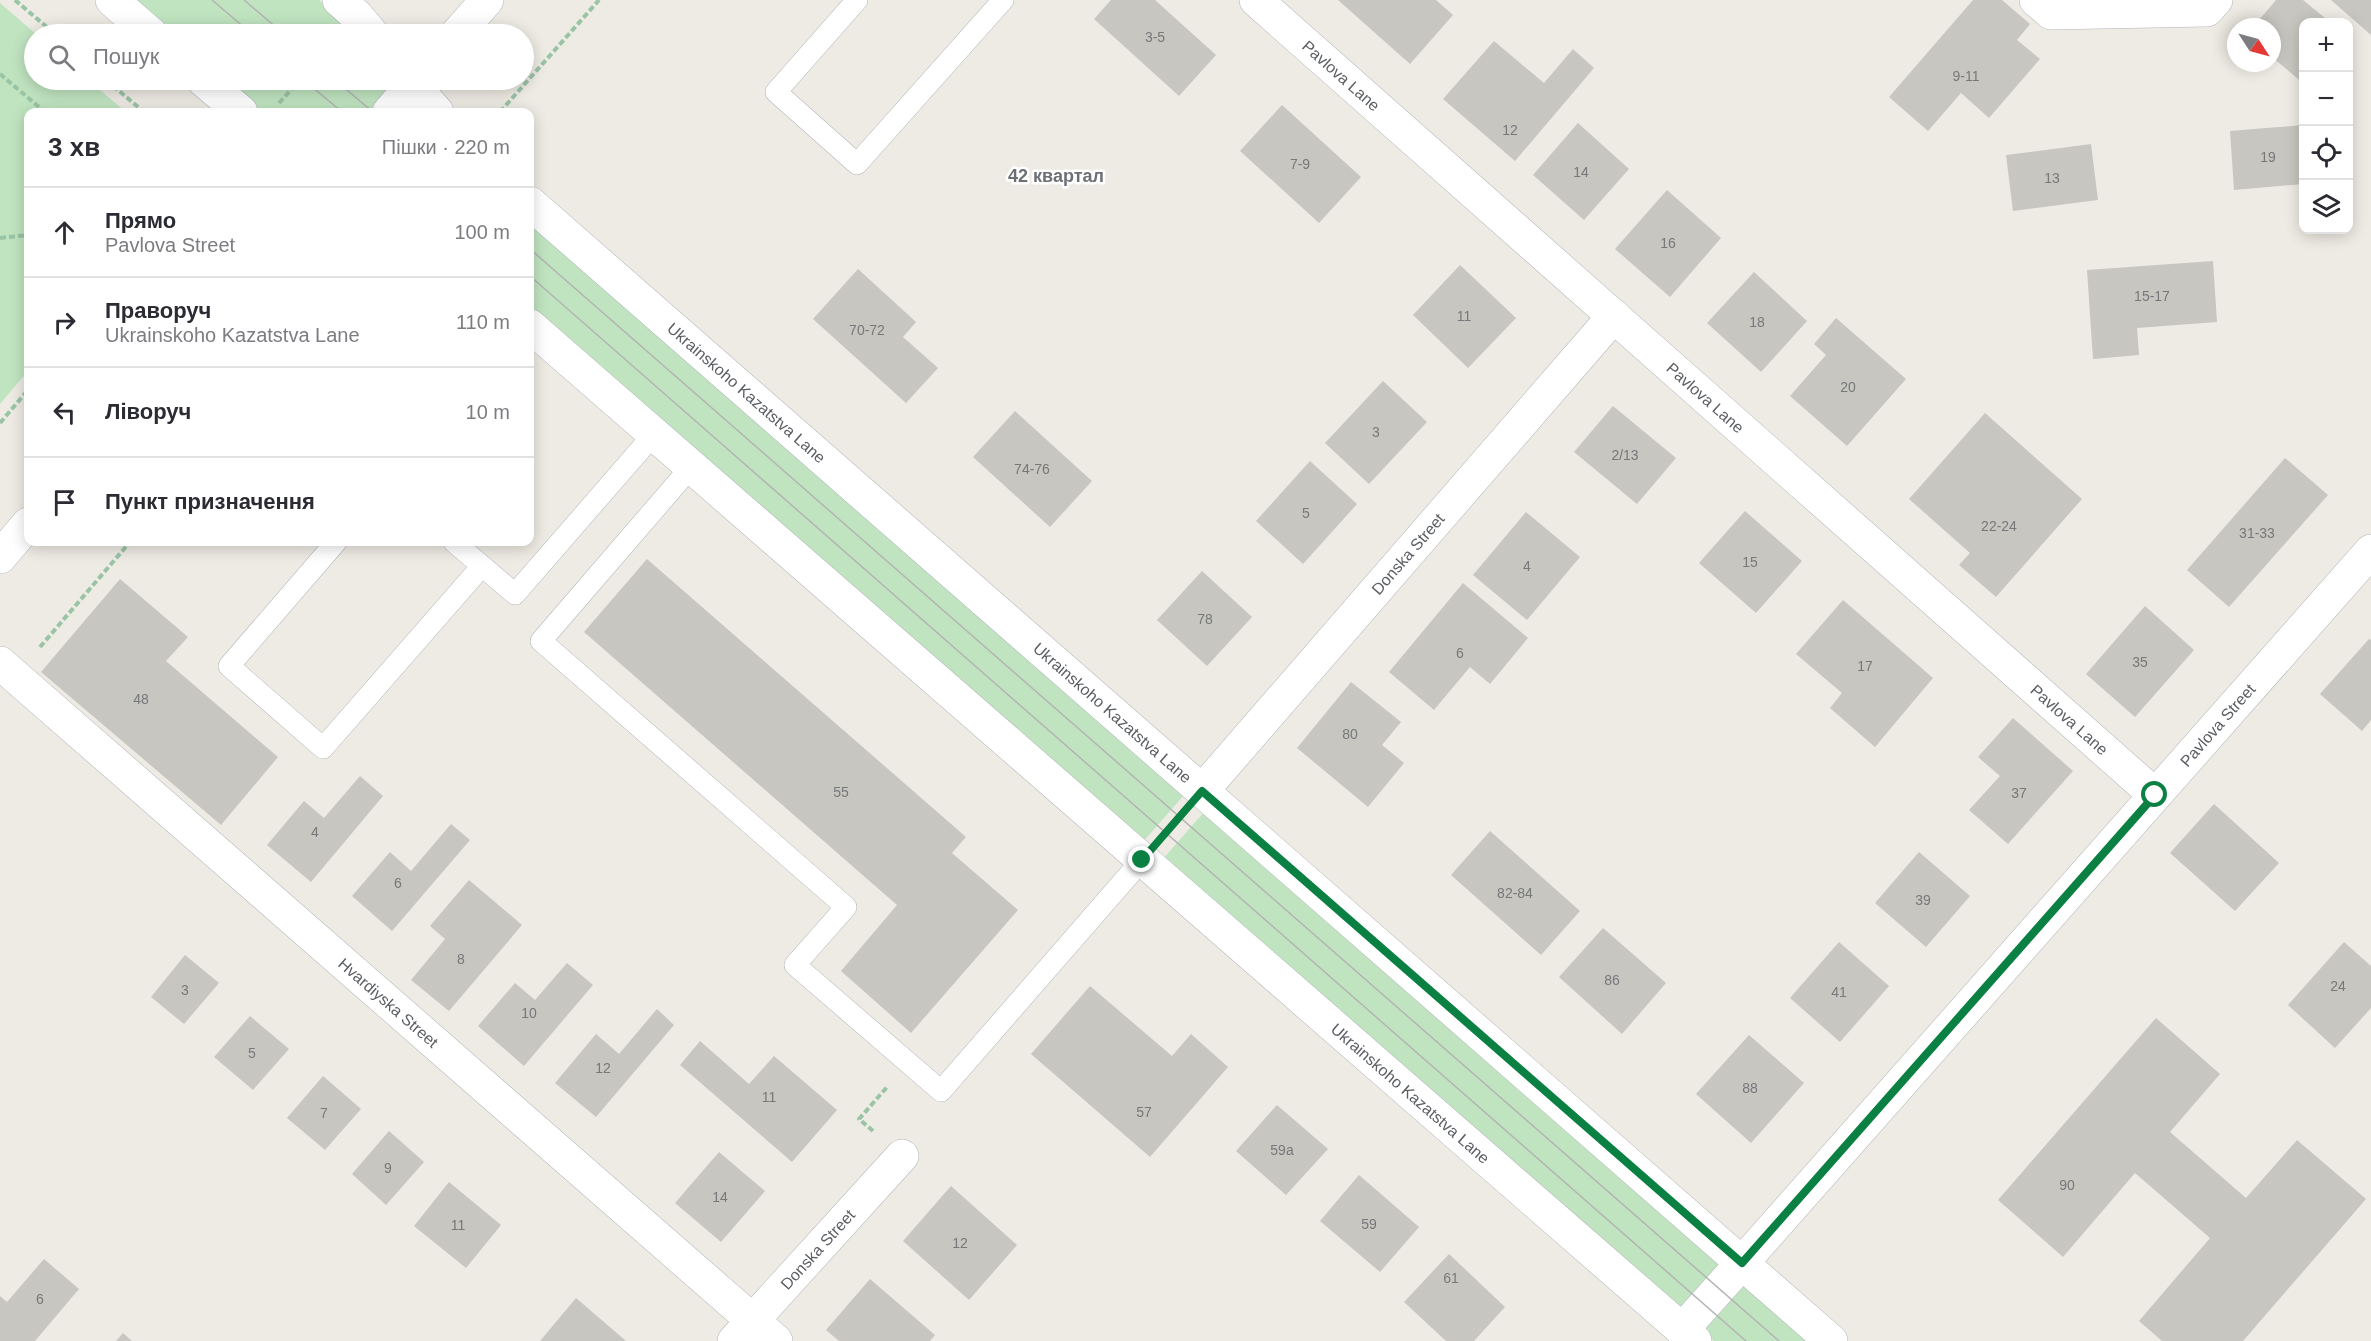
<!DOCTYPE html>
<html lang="uk">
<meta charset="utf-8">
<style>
:root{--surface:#fff;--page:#f7f7f7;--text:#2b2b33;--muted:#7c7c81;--line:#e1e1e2}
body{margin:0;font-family:Arial,sans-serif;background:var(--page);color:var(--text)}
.controls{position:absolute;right:18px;top:18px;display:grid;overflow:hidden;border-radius:12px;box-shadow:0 3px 15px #0003}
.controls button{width:54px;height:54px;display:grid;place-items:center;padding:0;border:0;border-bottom:2px solid var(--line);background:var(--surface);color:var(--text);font:30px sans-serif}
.compass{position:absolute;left:2227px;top:18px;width:54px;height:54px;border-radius:50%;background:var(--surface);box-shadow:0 3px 15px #0003;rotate:126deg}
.stop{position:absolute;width:18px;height:18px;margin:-14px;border:4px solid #0b8043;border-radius:50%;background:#fff}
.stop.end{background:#0b8043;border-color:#fff;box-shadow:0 2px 6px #0008}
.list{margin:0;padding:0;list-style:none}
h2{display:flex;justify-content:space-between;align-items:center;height:78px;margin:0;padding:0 24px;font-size:26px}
h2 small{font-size:20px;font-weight:400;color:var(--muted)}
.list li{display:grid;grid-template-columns:39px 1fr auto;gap:18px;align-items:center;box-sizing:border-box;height:90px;padding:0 24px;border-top:2px solid var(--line)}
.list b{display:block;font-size:22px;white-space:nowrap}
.list p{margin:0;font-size:20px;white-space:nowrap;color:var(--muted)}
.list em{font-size:20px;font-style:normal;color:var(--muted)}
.icon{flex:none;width:33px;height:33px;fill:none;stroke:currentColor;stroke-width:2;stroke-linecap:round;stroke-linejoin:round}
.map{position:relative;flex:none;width:2371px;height:1341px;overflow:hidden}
.search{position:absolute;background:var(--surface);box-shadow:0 3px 15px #0003;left:24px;top:24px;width:510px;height:66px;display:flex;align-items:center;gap:15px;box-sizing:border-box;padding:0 21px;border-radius:33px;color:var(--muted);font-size:22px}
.panel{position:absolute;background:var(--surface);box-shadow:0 3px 15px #0003;left:24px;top:108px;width:510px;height:438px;border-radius:12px}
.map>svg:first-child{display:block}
</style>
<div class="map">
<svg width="2371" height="1341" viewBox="0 0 2371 1341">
<rect width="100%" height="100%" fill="#edebe3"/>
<g fill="#c0e4c0">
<polygon points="131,0 319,0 356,34 171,34"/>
<polygon points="0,3 36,34 34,34 34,80 88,80 126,112 28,112 28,371 0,404"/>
<polygon points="223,80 394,80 397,84 372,112 261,112"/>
<polygon points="530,219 1184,795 1142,843 530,307"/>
<polygon points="1205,811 1724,1262 1680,1313 1162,860"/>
<polygon points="1741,1277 1814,1341 1714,1341 1698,1327"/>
</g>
<g fill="#c8c6c0">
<polygon points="1111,0 1155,0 1216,55 1179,96 1094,19"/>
<polygon points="1338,0 1436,0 1453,15 1410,64"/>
<polygon points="1973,0 2002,0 2030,24 2017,40 2040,59 1989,118 1961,93 1928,131 1889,97"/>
<polygon points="2276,0 2303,0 2330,22 2304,22 2304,84 2272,57 2272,27 2253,27"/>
<polygon points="2331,0 2371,0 2371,35"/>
<polygon points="1494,41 1544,83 1573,49 1594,68 1515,161 1443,99"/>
<polygon points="1282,105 1361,177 1319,223 1240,151"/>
<polygon points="1578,123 1629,169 1584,220 1533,175"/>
<polygon points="2304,125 2304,184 2234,190 2230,131"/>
<polygon points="2091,144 2098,200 2013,211 2006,155"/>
<polygon points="1667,190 1721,238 1670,297 1615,249"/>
<polygon points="2213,261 2217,322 2137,328 2139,355 2093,359 2087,270"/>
<polygon points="1460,265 1516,318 1468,368 1413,315"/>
<polygon points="858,269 916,322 903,337 938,368 906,403 813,319"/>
<polygon points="1754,272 1807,321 1761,372 1707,323"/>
<polygon points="1836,318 1906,379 1847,446 1790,396 1826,355 1814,344"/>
<polygon points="1383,381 1427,422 1369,484 1325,443"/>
<polygon points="1613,406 1676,458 1637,504 1574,452"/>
<polygon points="1015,411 1092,481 1050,527 973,457"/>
<polygon points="1985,413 2082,499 1996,597 1959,565 1970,553 1909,499"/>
<polygon points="2285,458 2328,495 2229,607 2187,570"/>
<polygon points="1310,461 1357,504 1303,564 1256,521"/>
<polygon points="1745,511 1802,561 1756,613 1699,563"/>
<polygon points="1526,512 1580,557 1527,620 1473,575"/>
<polygon points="647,559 966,837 952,853 1018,910 911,1033 841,971 897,905 584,632"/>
<polygon points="1202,571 1252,617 1207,666 1157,620"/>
<polygon points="120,579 188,637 166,661 278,757 221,825 41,672"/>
<polygon points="1463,583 1528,638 1490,684 1470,667 1434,710 1389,672"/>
<polygon points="1843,600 1933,678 1875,747 1830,708 1842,693 1796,654"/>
<polygon points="2145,606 2194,650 2135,717 2086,674"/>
<polygon points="2369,639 2371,640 2371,720 2362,731 2320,694"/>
<polygon points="1351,682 1401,722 1382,745 1404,763 1368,807 1297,748"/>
<polygon points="2013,718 2073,771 2008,844 1969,810 2000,776 1978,757"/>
<polygon points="360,776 383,796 311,882 267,845 304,801 324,818"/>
<polygon points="2214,804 2279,863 2235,911 2170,853"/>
<polygon points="451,824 470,840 392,931 352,896 390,852 411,871"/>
<polygon points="1490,831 1580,911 1541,955 1451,875"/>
<polygon points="1919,852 1970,896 1926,947 1875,903"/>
<polygon points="469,880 522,925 449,1011 411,980 445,939 430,926"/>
<polygon points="1603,928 1666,983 1622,1034 1559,977"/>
<polygon points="1839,942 1889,986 1840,1042 1790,998"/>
<polygon points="2344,942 2371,966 2371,1008 2335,1048 2288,1005"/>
<polygon points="185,955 219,983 184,1024 151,997"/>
<polygon points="567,963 593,985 524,1066 478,1026 515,983 535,1000"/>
<polygon points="1090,986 1172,1056 1191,1034 1228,1067 1150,1157 1031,1054"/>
<polygon points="657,1009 674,1025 596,1117 555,1083 596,1034 619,1054"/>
<polygon points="250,1016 289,1049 253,1090 214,1057"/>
<polygon points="2156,1018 2220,1074 2170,1132 2246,1198 2297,1140 2366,1199 2243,1341 2162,1341 2139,1321 2210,1238 2135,1173 2063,1257 1998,1200"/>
<polygon points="1749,1035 1804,1083 1751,1143 1696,1094"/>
<polygon points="700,1041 749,1084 774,1056 837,1110 792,1162 680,1065"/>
<polygon points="323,1076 361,1109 325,1150 287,1118"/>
<polygon points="1277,1105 1328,1149 1286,1195 1236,1151"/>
<polygon points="389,1131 424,1162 386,1205 352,1174"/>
<polygon points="719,1152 765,1191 721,1242 675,1203"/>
<polygon points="1359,1175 1419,1227 1380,1272 1320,1221"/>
<polygon points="449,1182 501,1225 466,1268 414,1226"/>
<polygon points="951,1186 1017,1245 969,1300 903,1241"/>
<polygon points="1449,1254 1505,1307 1474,1341 1446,1341 1404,1302"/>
<polygon points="44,1259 79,1289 35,1341 0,1341 0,1296 7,1302"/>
<polygon points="870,1279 935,1335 930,1341 839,1341 826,1330"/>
<polygon points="576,1298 626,1341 540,1341"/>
<polygon points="123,1333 132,1341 116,1341"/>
</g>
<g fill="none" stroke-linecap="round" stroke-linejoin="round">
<g stroke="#b3b5ba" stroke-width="22">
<g id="service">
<polyline points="857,0 776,92 857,164 1003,0"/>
<polyline points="691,467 541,641 846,907 795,965 941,1091 1142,860"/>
<polyline points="336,542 229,666 323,748 482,566"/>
<polyline points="454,542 515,594 654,434"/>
</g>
</g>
<g stroke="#b3b5ba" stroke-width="34">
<g id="minor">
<path id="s1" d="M1256,0L2155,795"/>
<polyline points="2036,0 2051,13 2207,10 2216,0"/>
<path id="s2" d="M0,663L776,1341"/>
<path id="s3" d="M1202,791L1614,316"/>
<path id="s4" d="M1742,1263L2371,551"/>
<path id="s5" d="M734,1341L902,1156"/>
</g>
</g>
<g stroke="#b3b5ba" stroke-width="34">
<g id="tertiary">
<polyline points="112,0 151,34"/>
<polyline points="339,0 356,15 372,34"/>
<polyline points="457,34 487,0"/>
<polyline points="203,80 241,112"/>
<polyline points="409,80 437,112"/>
<polyline points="389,112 417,80"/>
<path id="s6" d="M530,203L1831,1341"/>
<path id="s7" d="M530,326L1695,1341"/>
<polyline points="0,557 28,524"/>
<polyline points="1682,1330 1742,1263"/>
</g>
</g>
<g stroke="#99c4a6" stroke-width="4" stroke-dasharray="6 3" stroke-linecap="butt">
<polyline points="15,0 55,34"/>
<polyline points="0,74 45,112"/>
<polyline points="106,80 144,112"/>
<polyline points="279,103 300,80"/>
<polyline points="500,112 599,0"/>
<polyline points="0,238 28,235"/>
<polyline points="0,423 28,390"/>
<polyline points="40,647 130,542"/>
<polyline points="1167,831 1178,819"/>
<polyline points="873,1131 859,1119 888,1086"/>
</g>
<use href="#service" stroke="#fff" stroke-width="21"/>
<use href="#minor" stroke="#fff" stroke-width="33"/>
<use href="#tertiary" stroke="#fff" stroke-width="33"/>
<g stroke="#b3b4b4" stroke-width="1.5">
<polyline points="212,0 252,34"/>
<polyline points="244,0 284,34"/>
<polyline points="304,80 342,112"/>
<polyline points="335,80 373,112"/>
<polyline points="530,249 1779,1341"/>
<polyline points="530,276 1746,1341"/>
</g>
</g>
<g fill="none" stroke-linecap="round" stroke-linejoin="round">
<polyline stroke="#0b8043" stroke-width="8" points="1142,860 1202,791 1742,1263 2155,795"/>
</g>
<g text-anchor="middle" stroke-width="5" stroke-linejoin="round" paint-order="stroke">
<g font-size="14" fill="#76787a">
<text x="1155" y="42">3-5</text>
<text x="1966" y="81">9-11</text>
<text x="1510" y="135">12</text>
<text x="2268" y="162">19</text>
<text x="1300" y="169">7-9</text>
<text x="1581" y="177">14</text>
<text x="2052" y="183">13</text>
<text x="1668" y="248">16</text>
<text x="2152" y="301">15-17</text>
<text x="1464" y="321">11</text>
<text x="1757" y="327">18</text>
<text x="867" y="335">70-72</text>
<text x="1848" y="392">20</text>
<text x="1376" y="437">3</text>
<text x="1625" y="460">2/13</text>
<text x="1032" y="474">74-76</text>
<text x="1306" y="518">5</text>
<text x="1999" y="531">22-24</text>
<text x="2257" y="538">31-33</text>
<text x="1750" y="567">15</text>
<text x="1527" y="571">4</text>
<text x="1205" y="624">78</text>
<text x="1460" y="658">6</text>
<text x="2140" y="667">35</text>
<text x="1865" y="671">17</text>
<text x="141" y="704">48</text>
<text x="1350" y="739">80</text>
<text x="841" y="797">55</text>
<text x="2019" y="798">37</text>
<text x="315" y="837">4</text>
<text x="398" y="888">6</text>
<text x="1515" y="898">82-84</text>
<text x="1923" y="905">39</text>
<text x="461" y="964">8</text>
<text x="1612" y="985">86</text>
<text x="2338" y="991">24</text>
<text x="185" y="995">3</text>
<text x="1839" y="997">41</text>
<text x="529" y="1018">10</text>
<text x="252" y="1058">5</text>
<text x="603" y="1073">12</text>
<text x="1750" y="1093">88</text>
<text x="769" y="1102">11</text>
<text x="1144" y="1117">57</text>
<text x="324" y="1118">7</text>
<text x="1282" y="1155">59а</text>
<text x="388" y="1173">9</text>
<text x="2067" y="1190">90</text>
<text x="720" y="1202">14</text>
<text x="1369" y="1229">59</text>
<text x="458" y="1230">11</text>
<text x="960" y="1248">12</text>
<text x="1451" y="1283">61</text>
<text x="40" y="1304">6</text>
</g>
<g font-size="16" fill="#5b5e63" stroke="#fff">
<text dy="6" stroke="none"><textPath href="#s1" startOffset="114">Pavlova Lane</textPath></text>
<text dy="6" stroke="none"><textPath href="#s6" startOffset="288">Ukrainskoho Kazatstva Lane</textPath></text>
<text dy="6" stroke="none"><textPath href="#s1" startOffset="600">Pavlova Lane</textPath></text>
<text dy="6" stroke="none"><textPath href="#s3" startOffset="314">Donska Street</textPath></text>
<text dy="6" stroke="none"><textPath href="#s6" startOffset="774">Ukrainskoho Kazatstva Lane</textPath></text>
<text dy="6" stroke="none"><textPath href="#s1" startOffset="1086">Pavlova Lane</textPath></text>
<text dy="6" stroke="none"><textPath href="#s4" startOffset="718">Pavlova Street</textPath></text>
<text dy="6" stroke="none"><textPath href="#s2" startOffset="516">Hvardiyska Street</textPath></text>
<text dy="6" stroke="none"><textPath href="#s7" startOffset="1168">Ukrainskoho Kazatstva Lane</textPath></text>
<text dy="6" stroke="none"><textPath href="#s5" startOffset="124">Donska Street</textPath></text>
</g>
<g font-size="18" font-weight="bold" fill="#6c7075" stroke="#fff">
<text x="1056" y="182">42 квартал</text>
</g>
</g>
</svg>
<div class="controls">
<button>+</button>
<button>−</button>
<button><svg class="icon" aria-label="locate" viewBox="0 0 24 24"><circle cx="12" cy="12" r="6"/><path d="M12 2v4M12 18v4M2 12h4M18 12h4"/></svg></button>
<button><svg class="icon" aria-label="layers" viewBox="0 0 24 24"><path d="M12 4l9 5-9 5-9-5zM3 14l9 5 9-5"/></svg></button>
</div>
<svg class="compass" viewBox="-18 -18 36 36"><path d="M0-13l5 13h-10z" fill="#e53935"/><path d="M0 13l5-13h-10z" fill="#7c7c81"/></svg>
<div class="stop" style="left:2155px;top:795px"></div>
<div class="stop end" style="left:1142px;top:860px"></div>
<div class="search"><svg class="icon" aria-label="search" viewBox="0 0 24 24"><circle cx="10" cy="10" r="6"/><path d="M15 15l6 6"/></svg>Пошук</div>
<section class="panel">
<h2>3 хв<small>Пішки · 220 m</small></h2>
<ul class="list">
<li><svg class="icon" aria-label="ahead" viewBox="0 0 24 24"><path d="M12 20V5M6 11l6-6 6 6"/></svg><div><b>Прямо</b><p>Pavlova Street</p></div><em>100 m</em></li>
<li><svg class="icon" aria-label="right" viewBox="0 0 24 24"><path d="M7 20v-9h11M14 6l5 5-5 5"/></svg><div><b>Праворуч</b><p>Ukrainskoho Kazatstva Lane</p></div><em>110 m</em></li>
<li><svg class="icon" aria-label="left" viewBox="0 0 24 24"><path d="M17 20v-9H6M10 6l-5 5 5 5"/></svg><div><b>Ліворуч</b></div><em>10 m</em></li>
<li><svg class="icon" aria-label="arrive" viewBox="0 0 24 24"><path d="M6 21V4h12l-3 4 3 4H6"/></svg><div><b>Пункт призначення</b></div></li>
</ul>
</section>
</div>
